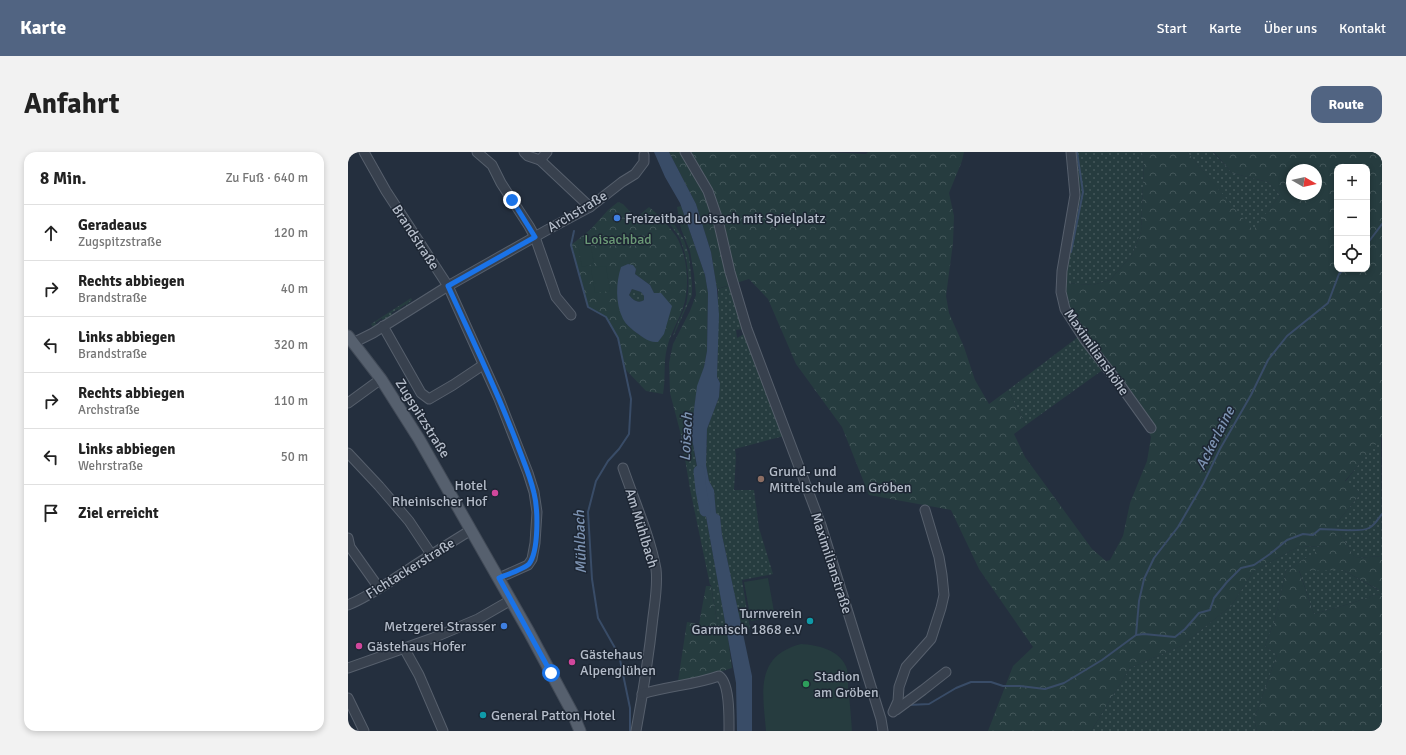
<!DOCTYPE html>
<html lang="de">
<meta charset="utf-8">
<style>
:root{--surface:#fff;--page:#f2f2f2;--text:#222;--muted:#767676;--line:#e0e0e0;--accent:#516482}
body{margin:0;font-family:Signika,sans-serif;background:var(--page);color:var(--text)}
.controls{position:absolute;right:12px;top:12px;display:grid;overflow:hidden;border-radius:8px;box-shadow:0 2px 6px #0003}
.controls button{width:36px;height:36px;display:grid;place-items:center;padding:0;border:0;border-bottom:1px solid var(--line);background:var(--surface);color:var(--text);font:20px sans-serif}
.compass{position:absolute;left:938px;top:12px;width:36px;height:36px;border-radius:50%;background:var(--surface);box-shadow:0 2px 6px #0003;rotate:99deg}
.stop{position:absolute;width:12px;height:12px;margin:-9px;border:3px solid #1a73e8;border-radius:50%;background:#fff}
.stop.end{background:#1a73e8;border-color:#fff;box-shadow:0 1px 4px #0008}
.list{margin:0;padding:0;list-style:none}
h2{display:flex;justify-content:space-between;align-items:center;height:52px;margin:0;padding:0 16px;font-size:17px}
h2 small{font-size:13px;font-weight:400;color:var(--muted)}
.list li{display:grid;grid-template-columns:26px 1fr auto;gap:12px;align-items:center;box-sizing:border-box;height:56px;padding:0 16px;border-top:1px solid var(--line)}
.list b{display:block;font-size:15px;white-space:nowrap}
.list p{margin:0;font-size:13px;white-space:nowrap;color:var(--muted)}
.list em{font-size:13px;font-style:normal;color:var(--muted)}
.icon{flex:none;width:22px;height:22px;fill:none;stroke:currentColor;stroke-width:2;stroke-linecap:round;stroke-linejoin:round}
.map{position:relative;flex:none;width:1034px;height:579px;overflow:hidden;border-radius:12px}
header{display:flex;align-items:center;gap:24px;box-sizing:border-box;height:56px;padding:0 20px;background:var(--accent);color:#fff}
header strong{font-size:19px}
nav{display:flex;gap:22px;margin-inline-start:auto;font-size:14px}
.intro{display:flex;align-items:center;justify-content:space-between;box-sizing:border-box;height:96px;padding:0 24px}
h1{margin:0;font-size:28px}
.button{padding:10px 18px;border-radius:12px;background:var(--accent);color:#fff;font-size:14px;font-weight:700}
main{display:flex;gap:24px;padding:0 24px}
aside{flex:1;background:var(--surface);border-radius:12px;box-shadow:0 2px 6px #0003}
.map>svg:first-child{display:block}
</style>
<header>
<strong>Karte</strong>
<nav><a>Start</a><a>Karte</a><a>Über uns</a><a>Kontakt</a></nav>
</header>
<div class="intro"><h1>Anfahrt</h1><a class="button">Route</a></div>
<main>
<aside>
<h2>8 Min.<small>Zu Fuß · 640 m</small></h2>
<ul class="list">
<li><svg class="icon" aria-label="ahead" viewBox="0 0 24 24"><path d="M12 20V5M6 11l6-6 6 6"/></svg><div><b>Geradeaus</b><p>Zugspitzstraße</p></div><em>120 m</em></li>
<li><svg class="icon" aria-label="right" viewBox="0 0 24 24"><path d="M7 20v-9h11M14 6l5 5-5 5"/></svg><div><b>Rechts abbiegen</b><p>Brandstraße</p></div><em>40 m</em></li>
<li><svg class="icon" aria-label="left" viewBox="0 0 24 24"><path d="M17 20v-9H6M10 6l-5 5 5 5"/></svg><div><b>Links abbiegen</b><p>Brandstraße</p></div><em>320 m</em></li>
<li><svg class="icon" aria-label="right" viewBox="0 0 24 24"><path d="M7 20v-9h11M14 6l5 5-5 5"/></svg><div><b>Rechts abbiegen</b><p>Archstraße</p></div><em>110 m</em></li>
<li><svg class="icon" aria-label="left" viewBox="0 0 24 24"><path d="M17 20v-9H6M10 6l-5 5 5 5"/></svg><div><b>Links abbiegen</b><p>Wehrstraße</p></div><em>50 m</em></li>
<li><svg class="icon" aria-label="arrive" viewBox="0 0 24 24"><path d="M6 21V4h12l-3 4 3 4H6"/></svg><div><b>Ziel erreicht</b></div></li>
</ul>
</aside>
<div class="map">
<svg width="1034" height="579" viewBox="0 0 1034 579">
<defs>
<pattern id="grass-dots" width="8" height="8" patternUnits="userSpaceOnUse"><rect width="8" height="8" fill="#263c3f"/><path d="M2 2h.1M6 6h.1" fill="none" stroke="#435659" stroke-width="1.8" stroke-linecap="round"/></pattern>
<pattern id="forest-crowns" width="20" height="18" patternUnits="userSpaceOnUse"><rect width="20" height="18" fill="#263c3f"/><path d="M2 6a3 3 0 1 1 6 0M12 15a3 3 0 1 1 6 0" fill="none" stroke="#435659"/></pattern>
</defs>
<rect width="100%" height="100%" fill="#242f3e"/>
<g fill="url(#grass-dots)">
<polygon points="725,0 794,0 796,9 793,80 784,103 762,128 745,133 717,131 722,86"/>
<polygon points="839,0 865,0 884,21 920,30 932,43 905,79"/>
<path d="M325,70L336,88L341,103L344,132V143L325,185C327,174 334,163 338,153C343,133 340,104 331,85C329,81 325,77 322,72Z"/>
<polygon points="383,133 384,142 395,177 388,178 389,186 396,182 436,284 387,297 388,305 386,338 406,338 411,376 425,422 394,428 402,477 394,478 374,383 372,364 368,361 366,338 361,329 358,313 359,277 371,245 372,231 369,224 370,175 370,137"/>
<path d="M284,137L293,140L296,144V148C290,152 285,148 281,143Z"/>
<polygon points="63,146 64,148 59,152 62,153 58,156 58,152 52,156 56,158 50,161 50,157 43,161 46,163 35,170 34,166 27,171 29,173 25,175 23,172"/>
<polygon points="730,185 756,217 678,273 660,238"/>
<polygon points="338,282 343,283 379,479 371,481 363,433 362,433 342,337 333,283"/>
<polygon points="1033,284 1034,404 1007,406 987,373 1013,341 997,330"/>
<polygon points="978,394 938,418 927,468 917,494 929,503 906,567 909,579 743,579 782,516 833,494 883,454 906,419 950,395"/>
<polygon points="951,418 995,418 1030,438 1034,434 1034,443 1029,442 1004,451 966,462"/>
</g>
<g fill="url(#forest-crowns)" fill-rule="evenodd">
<path d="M321,0H480L518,2L520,0H616L614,9L601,41L606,64L605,91L598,144L601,161L616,195L627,228L641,252L660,238L678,273L666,282L677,305L744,397L758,409L762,408L775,384L782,351L799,309L803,285L796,270L714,156L717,131L745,133L762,128L784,103L793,80L796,9L794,0H839L905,78L932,43L920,30L884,21L866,0H1034V285L997,329L1013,341L987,373L1007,406L1034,404V434L1031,438L995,418L951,419L966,462L1004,451L1029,442L1034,443V579H909L906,567L929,503L917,494L927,468L938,418L977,394L950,395L906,419L883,454L833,494L782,516L743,579H640L665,514L685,495L631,417L603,358L521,343L494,275L448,212L420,147L401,127L369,137L363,100L348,52ZM989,15H1019V117H989ZM944,18H968V42H944Z"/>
<path d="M270,50L275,52L288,66L301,55C311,63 320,73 328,84C340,104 342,135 335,156C330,170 322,182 319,196C315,211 318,227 315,242L298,239L278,218L270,186L258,165L240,155L223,93L243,77L260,58ZM280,112L288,117L287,122L302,133L306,141L298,187L290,182L278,172Z"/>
<polygon points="333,54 357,123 360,141 359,199 356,215 348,244 343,283 333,283 322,241 321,211 325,192 342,159 348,143 346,122 342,99 333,77 329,55"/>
<polygon points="358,434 363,434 371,481 379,479 384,516 356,525 330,529 339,470 351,472"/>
</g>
<g fill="#263c3f">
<polygon points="242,89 246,112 234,115 230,92"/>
<polygon points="258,114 262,139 247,141 243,116"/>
<polygon points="420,426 427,465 403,469 396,430"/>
<path d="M453,492C470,493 493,498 499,517C500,523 500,530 500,536C502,550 503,565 504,579H418C415,542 406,504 453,492Z"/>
</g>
<g fill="#394c67" fill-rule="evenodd">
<polygon points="306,0 321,0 348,52 363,100 369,137 371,163 369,225 372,231 371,245 359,277 358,313 361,329 366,338 368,361 372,364 374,383 404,524 404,579 389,579 388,531 343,281 349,234 356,215 359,199 360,141 357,123 332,51 317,25"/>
<path d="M280,112L285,113L288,117L287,122L302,133L306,141H313L324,154L316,182L310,190C302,190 299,188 293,184C287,180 278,173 275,167C267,151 268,130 273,115ZM284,137L293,140L296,144V148C290,152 285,148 281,143Z"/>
</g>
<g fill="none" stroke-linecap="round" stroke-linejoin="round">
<g stroke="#394c67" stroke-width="2">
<polyline points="226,79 223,93 240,155 258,165 270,186 283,247 281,282 271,297 260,309 248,329 240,360 244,427 250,466 271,503 282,556 282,579"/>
<polyline points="1019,92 1034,72"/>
<polyline points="723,100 735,40 729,0"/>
<polyline points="788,483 791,449 796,427 806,406 830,375 855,332 872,297 903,243 920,208 939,184 980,151 991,122 996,117"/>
<path d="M561,553L581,552L608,536L623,530H643L655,534H672L697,537L716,531L754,508L788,483L796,482L827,485L837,477L851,461L862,458L866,446L879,430L893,416L906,413L922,402L939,388L955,382L965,383L972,377C983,377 1013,381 1021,376C1027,373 1030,367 1034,362"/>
</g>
<polyline stroke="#394c67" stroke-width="11" points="351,319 353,338 357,359"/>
<g stroke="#565f6c" stroke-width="11">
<g id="minor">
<polyline points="16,0 38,39 100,134 151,247 180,321 186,340 189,360 187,391 184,407 180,413 151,426"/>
<polyline points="129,0 144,13 153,31 181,74 187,85 208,145 223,163"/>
<polyline points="176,0 180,4 192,8 242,55"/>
<polyline points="337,0 360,39 370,68 382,120 399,177 473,373 533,567 535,579"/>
<polyline points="723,0 727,43 714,119 713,140 717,157 737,188 773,234 803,276"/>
<polyline points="192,8 199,0"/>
<polyline points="35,174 73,241 81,247 105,233 135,213"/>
<polyline points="5,191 25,181 100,134 199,78 242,55 274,30 287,22 296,10 296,3"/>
<polyline points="0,251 33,227"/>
<polyline points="0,301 31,334 61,369 83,402"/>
<path d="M275,316C286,348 302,384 308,417C310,432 307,449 305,465C301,503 295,541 288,579"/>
<polyline points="0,386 2,395 31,436"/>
<path d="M0,453C22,444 41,430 61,417C81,404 102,391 123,378"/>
<polyline points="56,496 71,523 95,579"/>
<polyline points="0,516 85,486 130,467 163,448"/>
<path d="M294,542C320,534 346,533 371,524C382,531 381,566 381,579"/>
<polyline points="0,546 16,579"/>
<polyline points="548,558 575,538 598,520"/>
<polyline points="545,560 550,549 551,535 558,515 583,487 593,456 596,443 594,423 591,405 577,358"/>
</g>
</g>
<g stroke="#414a57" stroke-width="13">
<polyline id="major" points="0,184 33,227 71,287 181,480 224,560 232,579"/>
</g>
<use href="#minor" stroke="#38414e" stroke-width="9"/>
<use href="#major" stroke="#56606e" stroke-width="11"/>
</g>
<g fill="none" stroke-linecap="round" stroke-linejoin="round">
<path stroke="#1a73e8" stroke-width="5" d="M164,48L187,85L100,134C123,185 148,236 168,289C174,306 182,323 186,341C190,357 191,399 181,412C176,417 158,423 151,426L203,521"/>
</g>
<g fill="#3f7fe0" stroke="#1d2633" stroke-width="1.5">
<circle cx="269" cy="66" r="4"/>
<circle cx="156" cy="474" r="4"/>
</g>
<circle fill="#8d6e63" stroke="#1d2633" stroke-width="1.5" cx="413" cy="327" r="4"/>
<g fill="#d1479c" stroke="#1d2633" stroke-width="1.5">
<circle cx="147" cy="341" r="4"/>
<circle cx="11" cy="494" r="4"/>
<circle cx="224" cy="510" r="4"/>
</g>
<g fill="#0f9aa8" stroke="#1d2633" stroke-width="1.5">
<circle cx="462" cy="469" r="4"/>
<circle cx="135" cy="563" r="4"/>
</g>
<circle fill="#2e9e5b" stroke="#1d2633" stroke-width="1.5" cx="458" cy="532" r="4"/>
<g text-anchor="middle" stroke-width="3" stroke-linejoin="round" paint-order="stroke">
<g font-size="14" fill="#b4bcc9" stroke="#1d2633">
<text transform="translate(229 59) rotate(-31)" y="5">Archstraße</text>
<text transform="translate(68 85) rotate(57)" y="5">Brandstraße</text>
<text transform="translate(749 200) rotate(55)" y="5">Maximilianshöhe</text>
<text transform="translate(75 266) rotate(58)" y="5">Zugspitzstraße</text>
<text transform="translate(294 376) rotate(73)" y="5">Am Mühlbach</text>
<text transform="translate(484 411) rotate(72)" y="5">Maximilianstraße</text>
<text transform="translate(62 416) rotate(-32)" y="5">Fichtackerstraße</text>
</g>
<g font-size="14" fill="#b4bcc9" stroke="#1d2633" text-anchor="start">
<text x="277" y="71">Freizeitbad Loisach mit Spielplatz</text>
<text x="421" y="324">Grund- und<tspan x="421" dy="16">Mittelschule am Gröben</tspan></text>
<text x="139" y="338" text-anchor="end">Hotel<tspan x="139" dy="16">Rheinischer Hof</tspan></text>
<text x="454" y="466" text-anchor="end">Turnverein<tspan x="454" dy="16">Garmisch 1868 e.V</tspan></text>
<text x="148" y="479" text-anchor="end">Metzgerei Strasser</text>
<text x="19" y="499">Gästehaus Hofer</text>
<text x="232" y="507">Gästehaus<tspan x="232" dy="16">Alpenglühen</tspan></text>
<text x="466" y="529">Stadion<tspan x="466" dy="16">am Gröben</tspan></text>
<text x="143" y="568">General Patton Hotel</text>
</g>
<g font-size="14" fill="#6b9a76" stroke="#1d2633">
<text x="270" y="92">Loisachbad</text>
</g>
<g font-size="15" font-style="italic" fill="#7c92b1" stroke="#1d2633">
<text transform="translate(338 285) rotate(-87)" y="5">Loisach</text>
<text transform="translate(867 286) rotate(-63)" y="5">Ackerlaine</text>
<text transform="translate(232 390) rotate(-92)" y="5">Mühlbach</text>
</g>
</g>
</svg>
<div class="controls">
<button>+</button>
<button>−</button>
<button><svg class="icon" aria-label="locate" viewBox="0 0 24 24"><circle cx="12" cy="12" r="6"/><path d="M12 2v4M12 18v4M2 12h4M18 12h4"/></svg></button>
</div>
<svg class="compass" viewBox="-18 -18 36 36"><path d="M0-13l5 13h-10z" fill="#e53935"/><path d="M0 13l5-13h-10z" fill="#767676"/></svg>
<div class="stop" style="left:203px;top:521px"></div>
<div class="stop end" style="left:164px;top:48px"></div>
</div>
</main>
